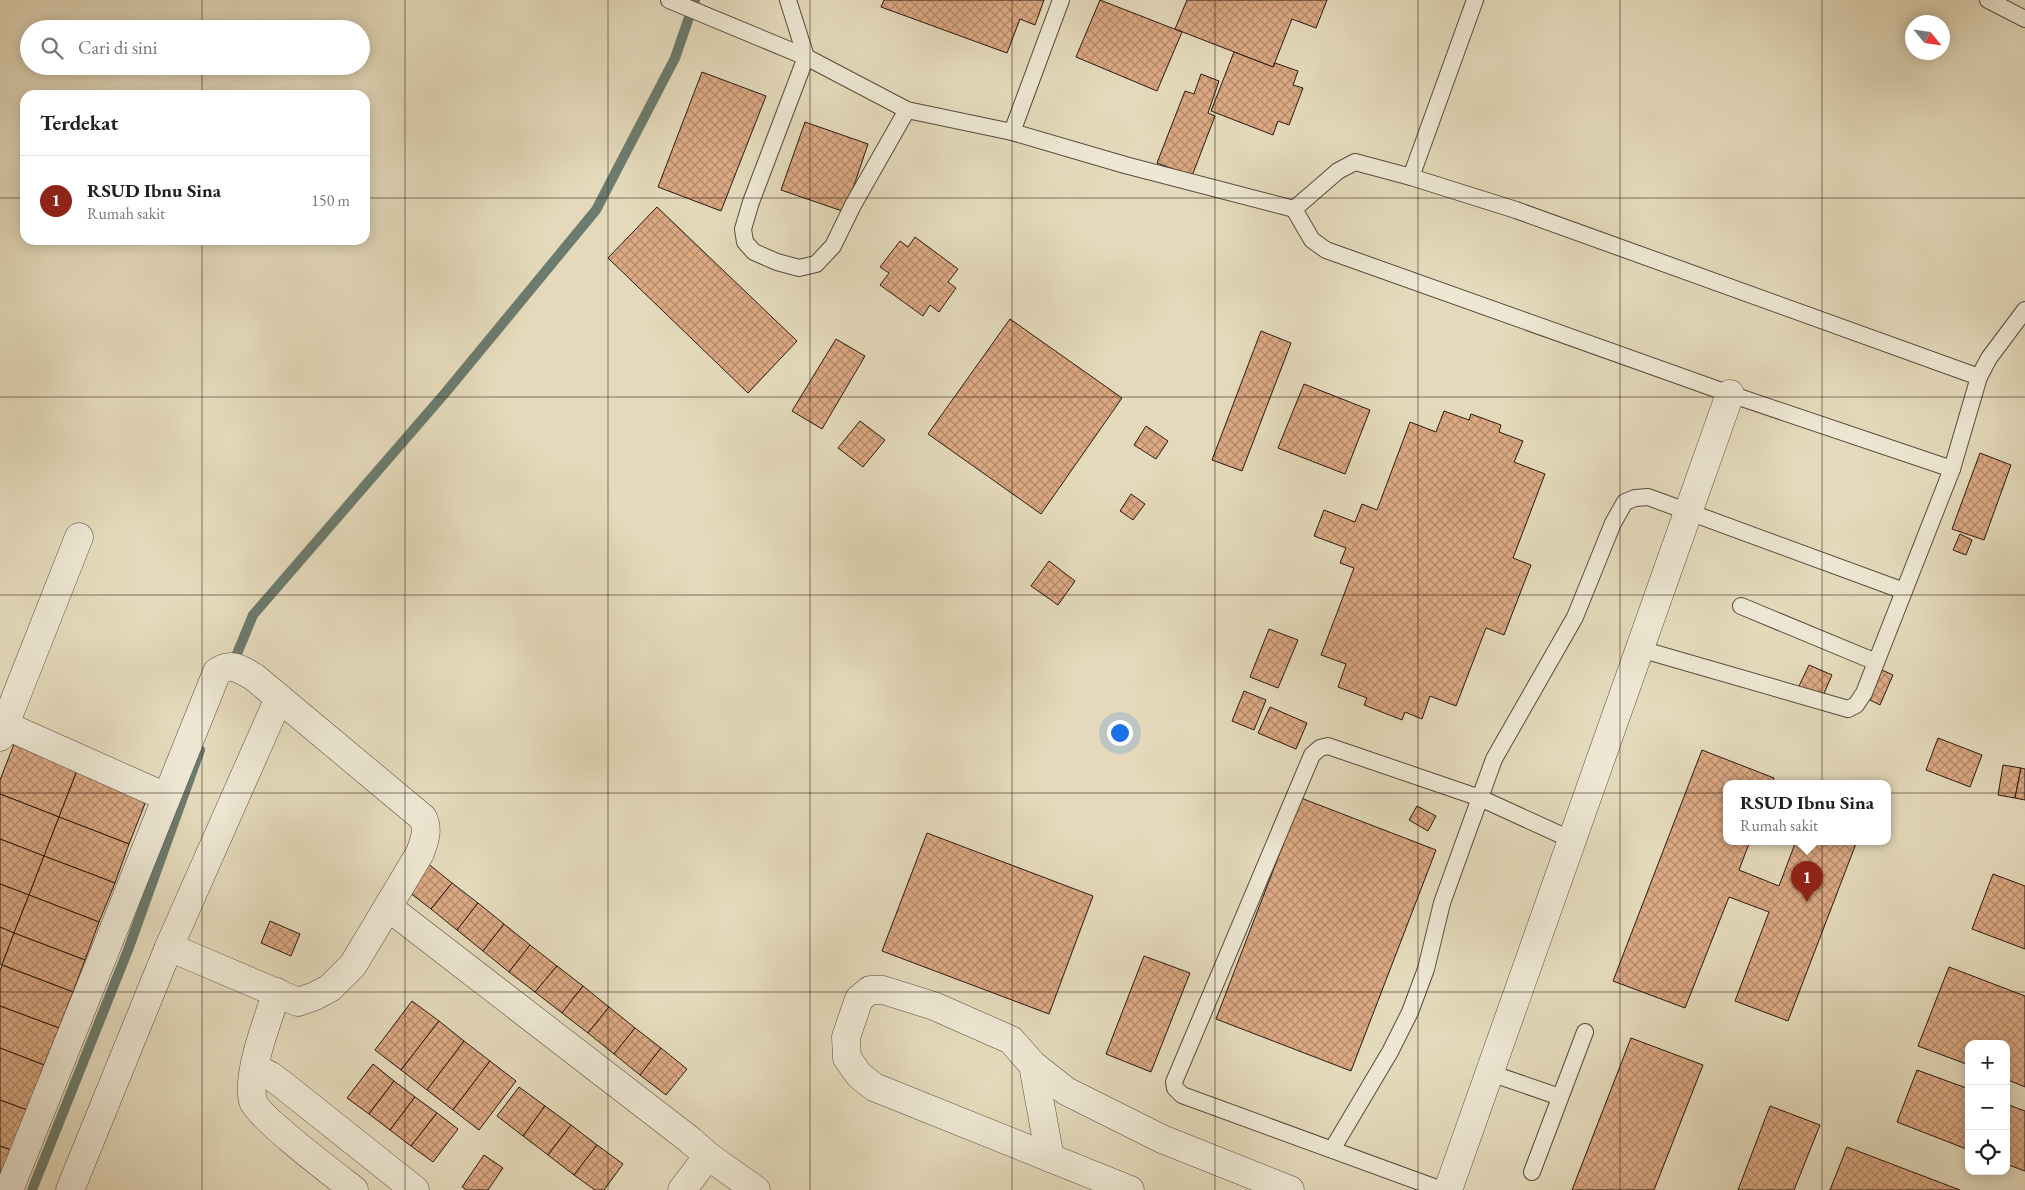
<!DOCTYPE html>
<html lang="id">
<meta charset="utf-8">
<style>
:root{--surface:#fff;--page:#f6f6f6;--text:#222;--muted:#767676;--line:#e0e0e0;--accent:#8f2418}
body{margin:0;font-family:"EB Garamond",serif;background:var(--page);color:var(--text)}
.controls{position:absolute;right:15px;bottom:15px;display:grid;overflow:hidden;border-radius:10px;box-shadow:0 2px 12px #0003}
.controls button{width:45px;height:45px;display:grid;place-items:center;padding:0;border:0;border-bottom:1px solid var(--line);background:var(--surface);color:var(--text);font:25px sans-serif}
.compass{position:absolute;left:1905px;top:15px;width:45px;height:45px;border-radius:50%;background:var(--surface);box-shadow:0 2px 12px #0003;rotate:119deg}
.you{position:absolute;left:1119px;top:732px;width:18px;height:18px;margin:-12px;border:4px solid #fff;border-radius:50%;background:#1a73e8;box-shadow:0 0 0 8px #1a73e833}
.badge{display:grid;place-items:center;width:32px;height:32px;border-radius:50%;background:var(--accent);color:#fff;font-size:16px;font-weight:700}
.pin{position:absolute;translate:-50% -41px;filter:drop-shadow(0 1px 2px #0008)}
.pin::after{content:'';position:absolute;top:26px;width:18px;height:15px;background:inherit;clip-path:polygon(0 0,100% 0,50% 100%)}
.popup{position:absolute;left:1723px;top:780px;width:168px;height:65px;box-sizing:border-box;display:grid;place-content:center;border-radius:10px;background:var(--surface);filter:drop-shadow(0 1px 4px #0005);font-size:16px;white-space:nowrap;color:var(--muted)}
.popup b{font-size:19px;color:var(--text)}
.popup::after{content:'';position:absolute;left:50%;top:100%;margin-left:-10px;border:10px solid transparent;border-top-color:var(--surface)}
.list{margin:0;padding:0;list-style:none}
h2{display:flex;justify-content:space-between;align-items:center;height:65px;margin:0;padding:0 20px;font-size:21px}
h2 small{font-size:16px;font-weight:400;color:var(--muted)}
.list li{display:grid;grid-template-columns:32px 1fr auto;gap:15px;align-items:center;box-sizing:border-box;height:90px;padding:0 20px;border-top:1px solid var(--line)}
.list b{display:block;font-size:19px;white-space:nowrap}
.list p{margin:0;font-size:16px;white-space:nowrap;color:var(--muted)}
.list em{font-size:16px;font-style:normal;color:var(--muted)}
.icon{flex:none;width:28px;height:28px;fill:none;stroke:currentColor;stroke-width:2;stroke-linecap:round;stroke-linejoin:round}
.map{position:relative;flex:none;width:2025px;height:1190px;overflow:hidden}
.search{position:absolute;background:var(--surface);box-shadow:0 2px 12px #0003;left:20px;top:20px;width:350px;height:55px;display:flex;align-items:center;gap:12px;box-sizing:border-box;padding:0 18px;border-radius:28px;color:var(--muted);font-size:19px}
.panel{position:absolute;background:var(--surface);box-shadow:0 2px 12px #0003;left:20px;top:90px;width:350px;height:155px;border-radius:15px}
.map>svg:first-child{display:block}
</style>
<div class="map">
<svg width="2025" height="1190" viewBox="0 0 2025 1190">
<defs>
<pattern id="building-cross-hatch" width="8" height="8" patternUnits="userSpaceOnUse" patternTransform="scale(1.25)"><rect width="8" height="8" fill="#dca983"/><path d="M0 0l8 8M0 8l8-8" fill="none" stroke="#b3896a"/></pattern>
</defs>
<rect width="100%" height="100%" fill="#e4dabb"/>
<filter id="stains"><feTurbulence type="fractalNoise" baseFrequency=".004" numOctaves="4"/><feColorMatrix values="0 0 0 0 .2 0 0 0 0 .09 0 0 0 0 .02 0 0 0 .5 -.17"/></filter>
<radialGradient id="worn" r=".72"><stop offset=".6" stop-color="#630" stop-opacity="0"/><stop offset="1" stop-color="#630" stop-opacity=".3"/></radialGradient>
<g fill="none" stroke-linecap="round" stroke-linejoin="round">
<g stroke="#6c7b6d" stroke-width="10">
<polyline points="232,666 253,615 446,392 596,210 675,58 695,0"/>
<polyline points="32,1190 128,950 200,750"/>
</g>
</g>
<g fill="url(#building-cross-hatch)" stroke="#2b1a10">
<polygon points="884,0 1044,0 1035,25 1020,19 1007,53 881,7"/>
<polygon points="1100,0 1182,32 1157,91 1076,57"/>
<polygon points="1187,0 1327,0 1316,28 1292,19 1273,67 1175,29"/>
<polygon points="1234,52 1273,67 1275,63 1298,71 1293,85 1303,88 1289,125 1278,121 1273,135 1211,111"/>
<polygon points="702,72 766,96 721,211 658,187"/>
<polygon points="1201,74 1219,81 1208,113 1215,116 1192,176 1157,163 1185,91 1194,94"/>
<polygon points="805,122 868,144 845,212 781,190"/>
<polygon points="657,207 797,341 748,393 608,258"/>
<polygon points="915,237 958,269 948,282 956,288 939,312 930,305 923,316 880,285 889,273 880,267 900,241 908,247"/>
<polygon points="1010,319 1122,398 1041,514 928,434"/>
<polygon points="1261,331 1291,343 1242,471 1212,460"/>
<polygon points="836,339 865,356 822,429 792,411"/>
<polygon points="1304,384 1370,410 1345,474 1278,448"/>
<polygon points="1444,411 1469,420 1471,414 1501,425 1499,432 1523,441 1514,462 1545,474 1513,558 1531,565 1504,635 1486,628 1456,706 1430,696 1422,719 1405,712 1402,720 1364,705 1367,698 1338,687 1346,664 1321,655 1354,568 1340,563 1346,548 1314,536 1324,510 1355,522 1362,504 1377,510 1410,422 1436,432"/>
<polygon points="860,421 885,440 863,467 838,448"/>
<polygon points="1146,426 1168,441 1156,459 1134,445"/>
<polygon points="1980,453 2011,465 1984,540 1952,529"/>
<polygon points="1131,494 1145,504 1133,520 1120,511"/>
<polygon points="1960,534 1972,540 1966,555 1953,550"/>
<polygon points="1049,561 1075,581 1058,605 1031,586"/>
<polygon points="1269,629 1298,640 1278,688 1250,677"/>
<polygon points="1809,665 1832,675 1822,698 1798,688"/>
<polygon points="1882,670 1893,675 1880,705 1870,700"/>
<polygon points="1244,691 1266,700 1254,730 1232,721"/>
<polygon points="1270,707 1307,723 1296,749 1258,733"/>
<polygon points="1938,738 1982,755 1970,787 1926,770"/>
<polygon points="14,744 78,768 59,817 0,794 0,780"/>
<polygon points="1702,750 1774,778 1772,783 1727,783 1727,841 1750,841 1739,870 1779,886 1796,841 1857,841 1788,1021 1735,1001 1769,912 1729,897 1685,1008 1613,981"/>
<polygon points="2003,765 2021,768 2015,798 1998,795"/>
<polygon points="78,768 148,796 129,844 59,817"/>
<polygon points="2021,768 2025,769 2025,800 2015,798"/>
<polygon points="0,794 59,817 44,856 0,839"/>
<polygon points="1301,798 1436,850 1351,1071 1216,1019"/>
<polygon points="1417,806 1436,816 1428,831 1409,820"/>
<polygon points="59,817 129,844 115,883 44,856"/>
<polygon points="927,833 1093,896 1049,1014 882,951"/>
<polygon points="0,839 44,856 29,895 0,884"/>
<polygon points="44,856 115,883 99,922 29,895"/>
<polygon points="426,862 452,883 431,909 405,889"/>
<polygon points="1993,874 2025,886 2025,949 1972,929"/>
<polygon points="452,883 478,903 457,930 431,909"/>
<polygon points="0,884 29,895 14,933 0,927"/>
<polygon points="29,895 99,922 85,960 14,933"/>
<polygon points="478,903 504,924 483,951 457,930"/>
<polygon points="270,921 300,934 291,956 261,943"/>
<polygon points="504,924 530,945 509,972 483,951"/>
<polygon points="0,927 14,933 2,965 0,964"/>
<polygon points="14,933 85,960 73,992 2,965"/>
<polygon points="530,945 557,966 535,992 509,972"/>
<polygon points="1144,956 1190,973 1151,1072 1106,1054"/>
<polygon points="2,965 73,992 59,1028 0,1006 0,971"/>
<polygon points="557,966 583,986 562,1013 535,992"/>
<polygon points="1949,967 2025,996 2025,1087 2006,1079 2006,1044 1969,1044 1969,1065 1918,1046"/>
<polygon points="583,986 609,1007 588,1033 562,1013"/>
<polygon points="412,1001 439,1021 401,1070 375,1050"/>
<polygon points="0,1006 59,1028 44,1065 0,1048"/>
<polygon points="609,1007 635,1028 614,1054 588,1033"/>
<polygon points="439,1021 464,1041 427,1090 401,1070"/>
<polygon points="635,1028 661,1048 640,1075 614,1054"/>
<polygon points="1631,1038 1703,1065 1654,1190 1572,1190"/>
<polygon points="464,1041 490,1061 453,1110 427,1090"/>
<polygon points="0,1048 44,1065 27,1110 0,1100"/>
<polygon points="661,1048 687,1069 666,1095 640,1075"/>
<polygon points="490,1061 516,1081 479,1130 453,1110"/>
<polygon points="373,1064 394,1081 369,1114 347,1098"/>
<polygon points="1917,1070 1969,1089 1969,1150 1897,1122"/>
<polygon points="394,1081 415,1097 390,1130 369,1114"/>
<polygon points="519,1087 545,1106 523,1136 497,1116"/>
<polygon points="415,1097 437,1113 411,1146 390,1130"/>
<polygon points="0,1100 27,1110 11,1150 0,1146"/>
<polygon points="2006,1104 2025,1111 2025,1171 2006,1164"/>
<polygon points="545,1106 571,1125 548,1155 523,1136"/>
<polygon points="1770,1106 1820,1125 1794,1190 1738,1190"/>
<polygon points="437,1113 458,1129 433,1162 411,1146"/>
<polygon points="571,1125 597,1145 574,1175 548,1155"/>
<polygon points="597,1145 623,1164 604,1190 595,1190 574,1175"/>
<polygon points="0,1146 11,1150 0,1180"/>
<polygon points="1847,1147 1960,1190 1830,1190"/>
<polygon points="484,1155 503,1168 488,1190 467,1190 462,1187"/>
</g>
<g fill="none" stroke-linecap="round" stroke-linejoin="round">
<g stroke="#594a3b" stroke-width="18">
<g id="lane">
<polyline points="669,0 806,57 751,202 743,229 745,242 754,252 777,262 799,268 816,264 833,246 853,205 907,110"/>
<polyline points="788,0 806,57 907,110 1012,132 1125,165 1294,209 1312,240 1326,250 1730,394 1952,469"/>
<polyline points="1988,0 2025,19"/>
<polyline points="1012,132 1061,0"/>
<polyline points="1411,177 1475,0"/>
<polyline points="1294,209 1338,171 1355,162 1411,177 1516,210 1979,377"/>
<polyline points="1741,606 1876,662"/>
<polyline points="1640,649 1848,709 1856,705 1864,693 1952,469 1979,377 1989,358 2025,310"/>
<polyline points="1490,1073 1560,1097"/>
<polyline points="1333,1148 1390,1052 1410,1012 1426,969 1442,903 1494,759 1575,617 1613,523 1625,502 1635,498 1648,497 1904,591"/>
<polyline points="1532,1172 1585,1032"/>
<polyline points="1442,1190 1182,1095 1175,1088 1174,1082 1312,755 1320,748 1328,746 1480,798 1572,840"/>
</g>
</g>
<g stroke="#594a3b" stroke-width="29">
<g id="street">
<polyline points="0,723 166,797"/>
<polyline points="0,737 79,537"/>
<polyline points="388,907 690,1140 708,1156 682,1190"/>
<path d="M277,992C268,1019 246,1075 253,1101C258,1117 336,1176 354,1190"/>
<polyline points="1033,1065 1050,1158"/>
<polyline points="255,1068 271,1076 283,1085 415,1190"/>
<polyline points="708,1156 756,1190"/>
<path d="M9,1190L217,672C232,662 240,669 254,677L423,818C429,831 424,841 420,853L353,965L330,988L315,996L298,1002L169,947"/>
<polyline points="70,1190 169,947 279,698"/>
<polyline points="1130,1190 874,1087 859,1075 847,1058 846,1037 859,999 870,990 883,990 934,1006 1011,1040 1033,1065 1066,1091 1162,1139 1290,1190"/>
<polyline points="1448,1190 1730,394"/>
</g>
</g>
<use href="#lane" stroke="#ede7d3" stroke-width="16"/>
<use href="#street" stroke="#ede7d3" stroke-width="28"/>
</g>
<path fill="none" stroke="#2b1a10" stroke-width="1" stroke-opacity="0.55" d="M202,0V29M405,0V1190M608,0V1190M810,0V1190M1012,0V1190M1215,0V1190M1418,0V1190M1620,0V1190M1822,0V1190M202,66V95M0,198H25M365,198H2025M202,240V1190M0,397H2025M0,595H2025M0,793H2025M0,992H2025"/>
<rect width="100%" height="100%" filter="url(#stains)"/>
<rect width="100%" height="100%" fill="url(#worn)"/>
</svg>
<div class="controls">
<button>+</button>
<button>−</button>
<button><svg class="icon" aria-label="locate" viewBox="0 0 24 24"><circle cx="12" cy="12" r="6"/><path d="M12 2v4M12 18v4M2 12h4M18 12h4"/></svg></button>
</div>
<svg class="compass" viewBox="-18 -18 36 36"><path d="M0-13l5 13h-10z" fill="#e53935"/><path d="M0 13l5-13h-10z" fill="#767676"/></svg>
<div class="you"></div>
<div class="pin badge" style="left:1807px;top:902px">1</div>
<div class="popup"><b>RSUD Ibnu Sina</b>Rumah sakit</div>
<div class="search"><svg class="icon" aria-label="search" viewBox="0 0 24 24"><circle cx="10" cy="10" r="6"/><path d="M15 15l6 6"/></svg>Cari di sini</div>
<section class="panel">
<h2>Terdekat<small></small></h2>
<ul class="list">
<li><span class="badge">1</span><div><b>RSUD Ibnu Sina</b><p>Rumah sakit</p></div><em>150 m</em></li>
</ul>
</section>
</div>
